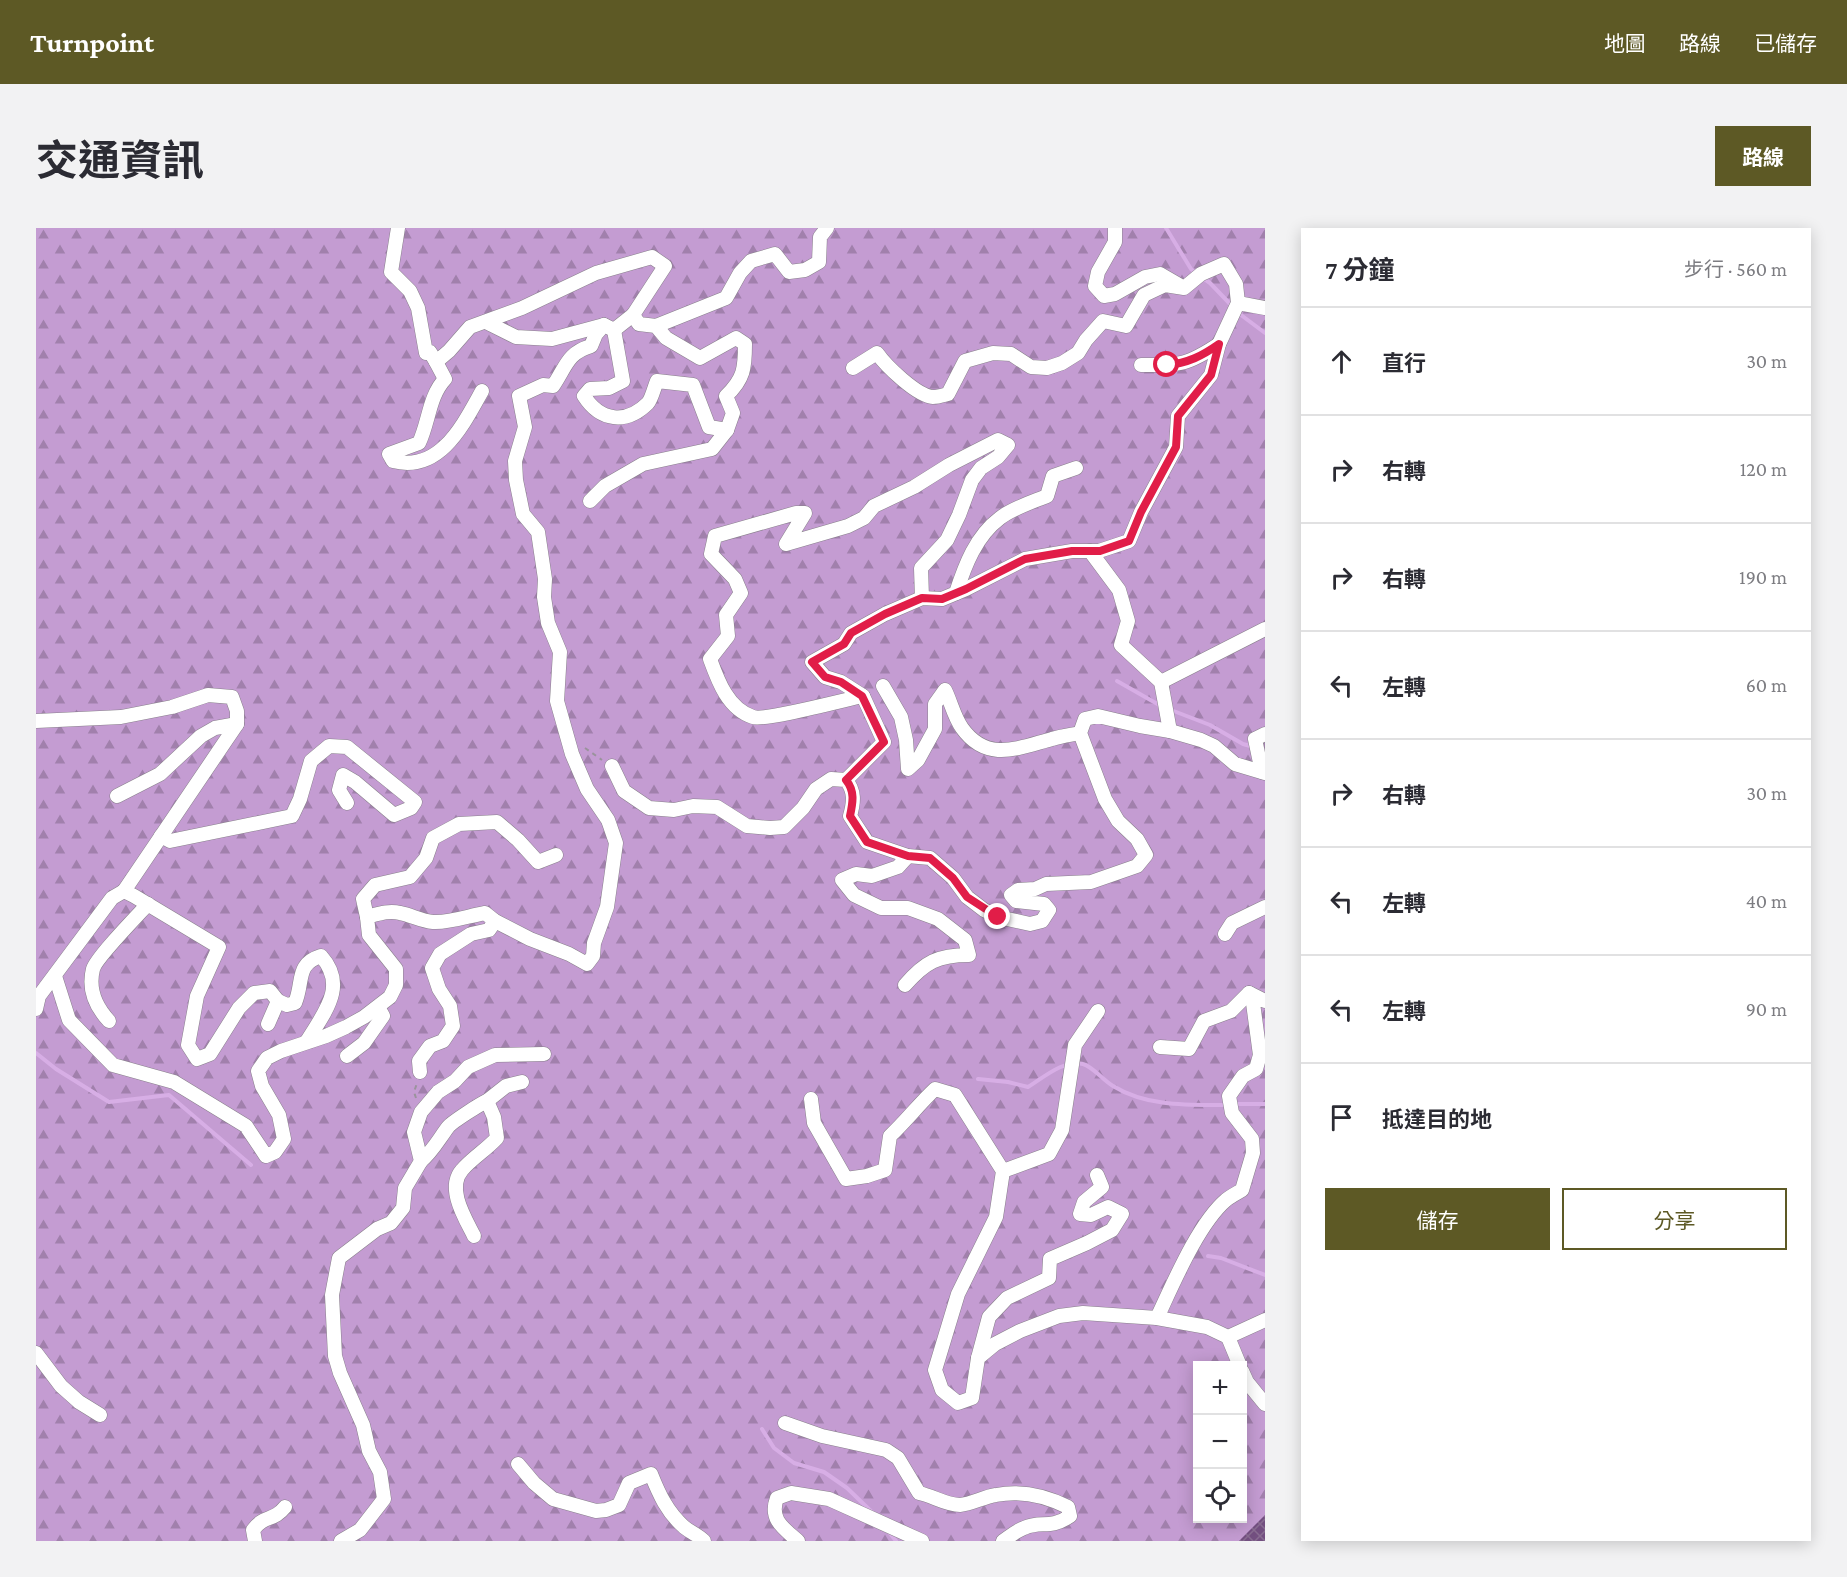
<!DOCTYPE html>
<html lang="zh-TW">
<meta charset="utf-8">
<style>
:root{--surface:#fff;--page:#f2f2f3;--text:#2b2b33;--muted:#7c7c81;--line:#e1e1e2;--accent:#5d5925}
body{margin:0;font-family:"Crimson Pro","Noto Sans TC",serif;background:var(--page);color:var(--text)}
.controls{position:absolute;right:18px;bottom:18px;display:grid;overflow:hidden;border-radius:0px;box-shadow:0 3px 15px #0003}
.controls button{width:54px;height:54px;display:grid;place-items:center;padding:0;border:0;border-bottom:2px solid var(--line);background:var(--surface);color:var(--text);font:30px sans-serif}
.stop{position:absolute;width:18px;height:18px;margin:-14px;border:4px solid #e11d48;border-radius:50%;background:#fff}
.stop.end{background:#e11d48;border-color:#fff;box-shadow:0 2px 6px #0008}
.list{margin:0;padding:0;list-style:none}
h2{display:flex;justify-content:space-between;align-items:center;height:78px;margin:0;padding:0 24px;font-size:26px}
h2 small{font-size:20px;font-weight:400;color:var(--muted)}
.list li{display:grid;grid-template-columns:39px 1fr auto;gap:18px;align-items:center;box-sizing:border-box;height:108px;padding:0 24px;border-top:2px solid var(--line)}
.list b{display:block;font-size:22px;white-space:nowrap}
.list em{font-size:20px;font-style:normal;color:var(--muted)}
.actions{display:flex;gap:12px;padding:18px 24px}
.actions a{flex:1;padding:14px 0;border:2px solid var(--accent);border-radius:0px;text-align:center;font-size:21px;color:var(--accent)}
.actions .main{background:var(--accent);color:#fff}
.icon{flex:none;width:33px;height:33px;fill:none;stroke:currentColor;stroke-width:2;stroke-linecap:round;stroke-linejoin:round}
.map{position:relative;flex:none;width:1229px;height:1313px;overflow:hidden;border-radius:0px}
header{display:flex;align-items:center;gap:36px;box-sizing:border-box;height:84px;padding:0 30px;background:var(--accent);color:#fff}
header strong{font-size:28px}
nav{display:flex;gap:33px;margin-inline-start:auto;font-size:21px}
.intro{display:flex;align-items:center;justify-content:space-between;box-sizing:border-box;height:144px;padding:0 36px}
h1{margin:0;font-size:42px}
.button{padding:15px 27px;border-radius:0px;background:var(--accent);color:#fff;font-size:21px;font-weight:700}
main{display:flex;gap:36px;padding:0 36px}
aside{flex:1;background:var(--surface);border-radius:0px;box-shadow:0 3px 15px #0003}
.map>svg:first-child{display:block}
</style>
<header>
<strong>Turnpoint</strong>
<nav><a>地圖</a><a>路線</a><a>已儲存</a></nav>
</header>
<div class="intro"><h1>交通資訊</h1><a class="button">路線</a></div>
<main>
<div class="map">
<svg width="1229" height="1313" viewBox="0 0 1229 1313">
<defs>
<pattern id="forest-firs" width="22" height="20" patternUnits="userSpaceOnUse" patternTransform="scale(1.5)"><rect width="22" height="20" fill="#c49cd2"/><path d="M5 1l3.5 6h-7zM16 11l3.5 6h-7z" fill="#a180ac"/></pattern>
<pattern id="building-cross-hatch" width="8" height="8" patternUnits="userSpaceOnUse" patternTransform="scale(1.5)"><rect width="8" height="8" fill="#734f80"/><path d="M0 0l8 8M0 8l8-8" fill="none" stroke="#886c91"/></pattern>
</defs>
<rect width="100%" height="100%" fill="#f9effc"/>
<path fill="url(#forest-firs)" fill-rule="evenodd" d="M0,0H1229V1313H0ZM1162,1138H1206V1290H1162Z"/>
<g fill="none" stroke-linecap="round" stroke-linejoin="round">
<g stroke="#d7aee5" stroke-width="4">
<polyline points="1130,0 1155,41 1161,46"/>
<polyline points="1167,50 1174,55 1196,78"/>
<polyline points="1201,84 1229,105"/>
<polyline points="1081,453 1125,478"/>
<polyline points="1135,482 1174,497 1207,516 1218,519"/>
<polyline points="0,825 20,841 73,874 133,867 215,937"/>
<path d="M942,851L972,854L992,859C1007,850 1028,831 1047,836C1056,838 1068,853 1077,858C1111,879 1153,877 1191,877"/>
<polyline points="1198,876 1229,876"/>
<polyline points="1172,1028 1185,1030 1229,1047"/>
<polyline points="726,1201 738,1220 758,1235 788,1244 811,1260 839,1287"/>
<polyline points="853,1304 860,1313"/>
</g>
</g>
<polygon fill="url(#building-cross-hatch)" points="1229,1287 1229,1313 1203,1313"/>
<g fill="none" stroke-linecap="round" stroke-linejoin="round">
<g stroke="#89818c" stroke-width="15">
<g id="minor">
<path d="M362,0L355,44L374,63L382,80L390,125L394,124L400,134L413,123L434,99L486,80L560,45L616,29L629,38L597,87L603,96L620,98L630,110L664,130L700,110L709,116C709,140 708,151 690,168L697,185L691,202L676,221L607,236L569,258L554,273"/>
<polyline points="1079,0 1079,14 1062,44 1059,58 1068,68 1079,66 1109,49 1124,46 1143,57"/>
<polyline points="1202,75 1229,80"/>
<polyline points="450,94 480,109 516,111 568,97"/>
<polyline points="620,98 690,70 704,45 715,33 739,26 753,44 769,42 783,34 784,9 791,0"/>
<path d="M578,102L587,153L573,160L554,161L548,168C564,193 590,197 612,175C616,170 618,160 621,153L657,157L673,199L691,202"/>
<path d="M400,134L409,151C393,168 393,194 383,215L353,226L357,233C404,245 427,197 446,163"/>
<path d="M1105,137C1143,137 1150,138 1183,116"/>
<polyline points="1054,323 1083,362 1092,393 1085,417 1125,454 1134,503"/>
<path d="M920,365C929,337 940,308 964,290C977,280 996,274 1011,268L1017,248L1040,240"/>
<polyline points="1125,454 1229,401"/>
<path d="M847,458L865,489L870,512L872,541L882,532L899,501V476L909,462C915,474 918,489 926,500C951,535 982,520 1016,511C1025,508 1034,507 1044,505"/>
<path d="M827,468C808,472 729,493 717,489C692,481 682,453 674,431L692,408L690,387L705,365L699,351L675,326L679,308L760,285H769L750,316L812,298L828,290L838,278L878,259L913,237L962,212L972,217L962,229L945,240L936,252L923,287L911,312L885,340L886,370"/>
<polyline points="0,493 85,489 136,479 172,467 196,469 201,483 201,496 88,663"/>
<path d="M576,538L588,563L613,580L638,582L657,578L681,579L711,598L734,600L748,599L767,580L780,561L795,551L810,552C819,563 818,574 814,588L831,614L872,628L894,630L917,650L931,669L948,682L962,689L994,696L1006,693L1013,682L1008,676L980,673L975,667L982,662L999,661L1010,656L1055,654L1101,638L1110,627L1101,611L1082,593L1069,571L1044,505L1049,491L1062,488L1104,498L1134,503L1165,512L1178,518L1199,536L1229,545"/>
<polyline points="1226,544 1219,511 1229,506"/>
<path d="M810,552L848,514L827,468L805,454L789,449L776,434L808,416L815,405L849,386L886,370L906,371L930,361L989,331L1036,323H1063L1093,313L1105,284L1140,219L1142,188L1175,147L1183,116L1202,75L1200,56L1188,36L1165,46L1148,60L1129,57L1108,67L1090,98L1067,93L1050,112L1042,125L1026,135L1011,140L995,139L975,126L957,125L929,133L912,166C908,167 902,169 897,169C881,168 850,138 841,125L817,140"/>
<polyline points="81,568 124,546 165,508 179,500 201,496"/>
<polyline points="125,608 134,613 256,588 264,571 275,533 293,518 311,519 379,574 375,580 358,587 319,554 307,547 303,562 311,575"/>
<polyline points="331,689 327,671 339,657 374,649 390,630 397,610 423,596 461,594 482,612 502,634 520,627"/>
<polyline points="1189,706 1196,695 1229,679"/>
<path d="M19,748L33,792L77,837L138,854L210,898L230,928L239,924L248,911L243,887L226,858L222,843L231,830L245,823L290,808L310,799L328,789L354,769L360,757V741L333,707L331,689C342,686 353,682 364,685C375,687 385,693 397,694C414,695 432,688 449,685L459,693L494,711L533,726L551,736L557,728L558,715L571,679L580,615L572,592L551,561L536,526L521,473L524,424L512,395L508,369L509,351L502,304L487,286L480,252L479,233L489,199L483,168L507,157L517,158C530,139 531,125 555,118L560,106L568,97L578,102L597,87"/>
<path d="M869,757C889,734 902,727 933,727L929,712L902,691L872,680H845L818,667L806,652L820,646L836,648L862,639L872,628"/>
<path d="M242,773L251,777L259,775C268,754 259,736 285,728C312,758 288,785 271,813"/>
<polyline points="0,781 3,768 76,670 88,663 98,668 183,719 161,768 152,817 161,831 174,826 203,780 218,765 234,763 242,773 232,796"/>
<path d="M73,793C60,779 52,761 57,741C60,730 102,687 112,676"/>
<polyline points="1124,819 1153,821 1168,793 1195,783 1213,765"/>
<polyline points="311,828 328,815 347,788 342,779"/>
<polyline points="384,844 383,833 394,818 407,813 417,798 414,778 403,761 396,740 404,726 435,706 453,702 459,693"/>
<path d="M775,871L778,895L810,951L831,948L849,942L854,908C870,893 883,876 899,861L919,867L967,943L960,989L922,1066L899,1142L906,1162L922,1175L936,1170L942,1130L959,1116L984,1103L1023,1088L1047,1085L1121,1090L1171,1099L1192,1109L1229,1092"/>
<polyline points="451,873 470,858 486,854"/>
<path d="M385,933C396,924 403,911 412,899C416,894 444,876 451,873L458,889L461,910C450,922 436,930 426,942C410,960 429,990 438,1008"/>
<polyline points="967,943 1013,926 1026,902 1039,817 1062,783"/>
<path d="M1121,1090C1137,1056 1162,996 1190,972C1195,968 1201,965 1206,962L1217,925L1216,911L1196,885L1193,868L1207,848L1220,841L1224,827L1217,775L1213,765L1229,773"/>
<polyline points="1192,1109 1204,1138"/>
<polyline points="0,1125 25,1158 43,1174 64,1187"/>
<polyline points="942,1130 953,1089 971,1070 1013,1050 1014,1031 1051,1015 1076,1002 1086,986 1072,979 1055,987 1044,986 1048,974 1066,959 1061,947"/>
<polyline points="1206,1143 1211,1154 1229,1176"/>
<path d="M749,1195L786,1208L850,1222L862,1230L883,1265C897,1268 910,1277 924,1277C936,1276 947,1269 960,1267C985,1262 1010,1268 1032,1279L1034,1288C1013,1302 1006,1292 988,1300C980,1303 973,1309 967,1313"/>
<path d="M482,1236L498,1255L517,1271L560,1283L570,1282L583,1277L593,1255L615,1246C623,1266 631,1284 648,1299C654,1304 662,1307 668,1313"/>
<path d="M219,1313L217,1302C229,1286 237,1294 249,1279"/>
<polyline points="305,1313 324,1302 348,1271 344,1244 333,1223 327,1197 304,1145 299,1128 296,1067 303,1030 341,1001 355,995 367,980 369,960 385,933 378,904 385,884 402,864 419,853 432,839 459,827 508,826"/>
<path d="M762,1313C747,1300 733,1291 741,1270L755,1265L793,1271L886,1313"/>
</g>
</g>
<g stroke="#9a939c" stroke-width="2" stroke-dasharray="4.5 4.5" stroke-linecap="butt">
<polyline points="549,520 566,532"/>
<polyline points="380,870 378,864 381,855"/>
</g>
<use href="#minor" stroke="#fff" stroke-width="14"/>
</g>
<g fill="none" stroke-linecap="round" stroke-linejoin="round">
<path stroke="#e11d48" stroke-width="8" d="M962,689L931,669L917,650L894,630L872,628L831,614L814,588C817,574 819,563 810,552L848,514L826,468L805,454L789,449L776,434L808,416L815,405L849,386L886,370L906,371L930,361L989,331L1036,323H1064L1093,313L1105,284L1140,219L1142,188L1175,147L1183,116C1166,128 1152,135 1131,137"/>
</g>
</svg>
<div class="controls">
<button>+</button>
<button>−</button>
<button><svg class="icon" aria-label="locate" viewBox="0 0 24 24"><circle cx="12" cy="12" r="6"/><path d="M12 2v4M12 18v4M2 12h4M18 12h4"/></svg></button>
</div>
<div class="stop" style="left:1131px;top:137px"></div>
<div class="stop end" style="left:962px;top:689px"></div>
</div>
<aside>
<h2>7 分鐘<small>步行 · 560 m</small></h2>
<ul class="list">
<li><svg class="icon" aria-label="ahead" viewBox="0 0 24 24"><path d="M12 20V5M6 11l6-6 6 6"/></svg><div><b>直行</b></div><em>30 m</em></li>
<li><svg class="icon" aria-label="right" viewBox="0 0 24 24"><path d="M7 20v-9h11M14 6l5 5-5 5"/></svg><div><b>右轉</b></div><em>120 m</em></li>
<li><svg class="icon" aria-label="right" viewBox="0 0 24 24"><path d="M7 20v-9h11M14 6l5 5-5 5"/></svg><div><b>右轉</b></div><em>190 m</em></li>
<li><svg class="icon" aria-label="left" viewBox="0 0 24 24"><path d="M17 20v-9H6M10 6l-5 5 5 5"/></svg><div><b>左轉</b></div><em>60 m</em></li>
<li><svg class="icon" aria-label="right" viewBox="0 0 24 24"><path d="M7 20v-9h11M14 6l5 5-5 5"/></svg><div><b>右轉</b></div><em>30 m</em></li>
<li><svg class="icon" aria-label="left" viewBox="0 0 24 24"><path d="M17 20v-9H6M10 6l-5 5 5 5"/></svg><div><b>左轉</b></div><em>40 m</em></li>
<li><svg class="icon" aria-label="left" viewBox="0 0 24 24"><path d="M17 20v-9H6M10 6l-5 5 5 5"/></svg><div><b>左轉</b></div><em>90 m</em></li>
<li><svg class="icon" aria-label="arrive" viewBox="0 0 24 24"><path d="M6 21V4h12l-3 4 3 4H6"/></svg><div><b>抵達目的地</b></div></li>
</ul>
<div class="actions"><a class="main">儲存</a><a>分享</a></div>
</aside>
</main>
